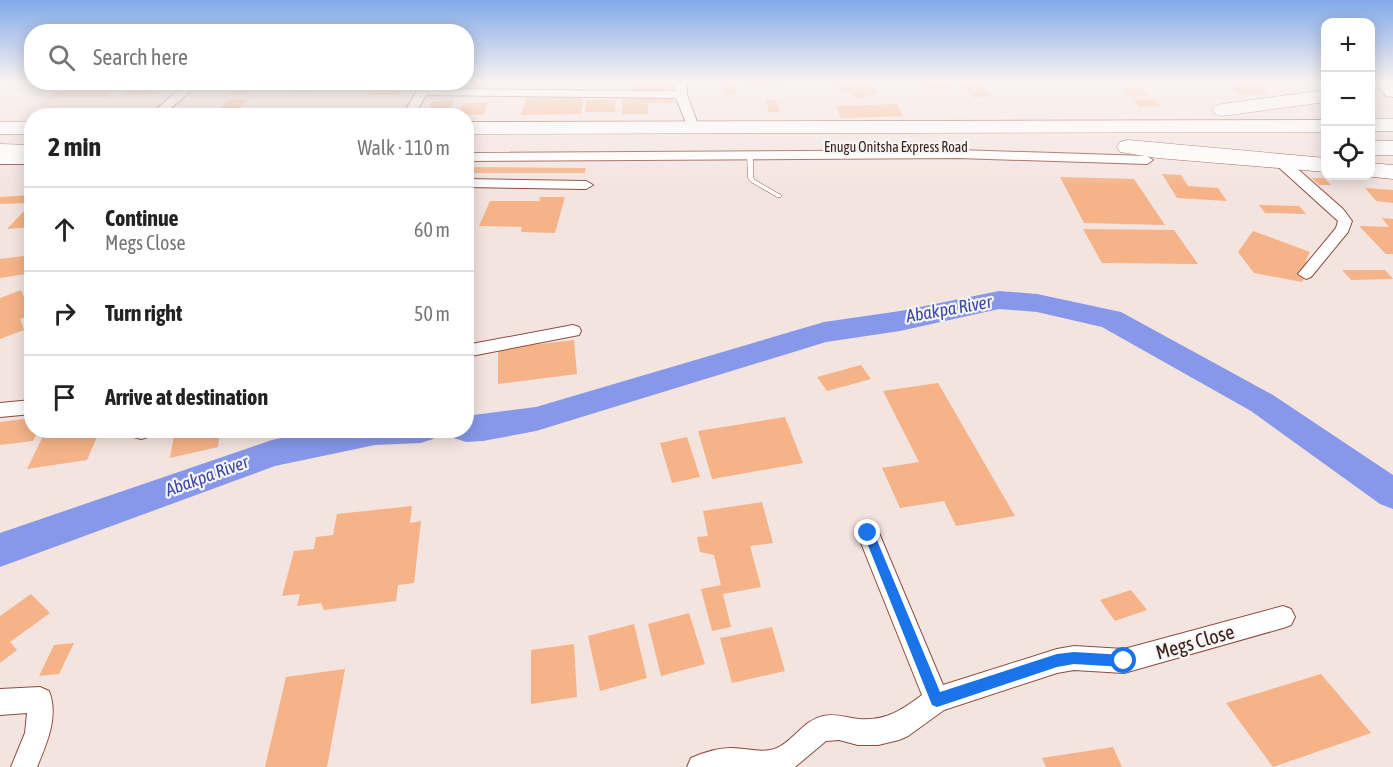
<!DOCTYPE html>
<meta charset="utf-8">
<style>
:root{--surface:#fff;--page:#f6f6f6;--text:#222;--muted:#767676;--line:#e0e0e0}
body{margin:0;font-family:"Asap Condensed",sans-serif;background:var(--page);color:var(--text)}
.controls{position:absolute;right:18px;top:18px;display:grid;overflow:hidden;border-radius:12px;box-shadow:0 3px 15px #0003}
.controls button{width:54px;height:54px;display:grid;place-items:center;padding:0;border:0;border-bottom:2px solid var(--line);background:var(--surface);color:var(--text);font:30px sans-serif}
.stop{position:absolute;width:18px;height:18px;margin:-14px;border:4px solid #1a73e8;border-radius:50%;background:#fff}
.stop.end{background:#1a73e8;border-color:#fff;box-shadow:0 2px 6px #0008}
.list{margin:0;padding:0;list-style:none}
h2{display:flex;justify-content:space-between;align-items:center;height:78px;margin:0;padding:0 24px;font-size:26px}
h2 small{font-size:20px;font-weight:400;color:var(--muted)}
.list li{display:grid;grid-template-columns:39px 1fr auto;gap:18px;align-items:center;box-sizing:border-box;height:84px;padding:0 24px;border-top:2px solid var(--line)}
.list b{display:block;font-size:22px;white-space:nowrap}
.list p{margin:0;font-size:20px;white-space:nowrap;color:var(--muted)}
.list em{font-size:20px;font-style:normal;color:var(--muted)}
.icon{flex:none;width:33px;height:33px;fill:none;stroke:currentColor;stroke-width:2;stroke-linecap:round;stroke-linejoin:round}
.map{position:relative;flex:none;width:1393px;height:767px;overflow:hidden}
.search{position:absolute;background:var(--surface);box-shadow:0 3px 15px #0003;left:24px;top:24px;width:450px;height:66px;display:flex;align-items:center;gap:15px;box-sizing:border-box;padding:0 21px;border-radius:24px;color:var(--muted);font-size:22px}
.panel{position:absolute;background:var(--surface);box-shadow:0 3px 15px #0003;left:24px;top:108px;width:450px;height:330px;border-radius:24px}
.map>svg:first-child{display:block}
</style>
<div class="map">
<svg width="1393" height="767" viewBox="0 0 1393 767">
<rect width="100%" height="100%" fill="#f4e4e0"/>
<g fill="none" stroke-linecap="round" stroke-linejoin="round">
<g fill="#8798ea" fill-rule="evenodd">
<polygon points="999,291 1037,294 1121,312 1273,395 1393,475 1393,509 1380,504 1251,411 1102,327 1037,312 999,309 900,331 826,342 536,431 483,441 466,442 454,438 450,430 466,430 466,416 536,407 824,322 900,311"/>
<polygon points="318,430 437,430 433,439 421,443 375,445 275,466 0,567 0,533 272,440"/>
</g>
</g>
<g fill="#f5b387">
<polygon points="206,82 233,82 225,90 199,89"/>
<polygon points="238,82 266,82 261,87 254,86 244,95 224,94"/>
<polygon points="270,82 289,82 284,88 265,87"/>
<polygon points="292,82 317,82 309,92 284,91"/>
<polygon points="351,82 373,82 371,86 349,87"/>
<polygon points="379,82 404,82 401,87 376,87"/>
<polygon points="433,82 455,82 452,89 430,89"/>
<polygon points="462,82 487,82 484,89 459,89"/>
<polygon points="634,82 669,82 669,91 633,91"/>
<polygon points="747,82 788,82 789,85 748,86"/>
<polygon points="828,82 862,82 880,92 859,99"/>
<polygon points="949,82 954,88 926,90 922,87 927,87 924,83"/>
<polygon points="956,82 976,82 992,95 974,98"/>
<rect x="725" y="83" width="11" height="11"/>
<polygon points="168,85 159,94 123,95 132,86"/>
<polygon points="1258,85 1269,94 1241,95 1230,87"/>
<polygon points="65,86 119,86 106,97 51,97"/>
<polygon points="373,88 402,88 398,95 368,95"/>
<polygon points="1123,88 1143,89 1148,97 1127,96"/>
<polygon points="554,97 584,97 581,114 521,115 526,98"/>
<polygon points="649,97 673,97 673,103 648,103 648,114 622,114 623,99"/>
<polygon points="230,99 250,99 232,116 211,116"/>
<polygon points="1154,99 1161,106 1140,107 1133,100"/>
<polygon points="586,100 616,100 615,112 585,112"/>
<polygon points="766,100 776,100 780,112 769,112"/>
<polygon points="453,101 450,114 426,115 431,102"/>
<polygon points="463,103 488,103 483,115 457,114"/>
<polygon points="897,104 903,116 841,118 836,106"/>
<polygon points="252,109 279,111 275,116 246,116"/>
<polygon points="466,167 586,168 585,173 466,173"/>
<polygon points="1162,174 1181,175 1188,186 1218,188 1227,201 1177,198"/>
<polygon points="1060,177 1134,179 1165,225 1084,223"/>
<polygon points="1312,178 1324,178 1331,185 1319,185"/>
<polygon points="1365,188 1393,190 1393,203 1376,201"/>
<polygon points="32,195 26,203 0,204 0,197"/>
<polygon points="539,197 565,197 555,233 521,232 522,227 479,226 490,201 540,201"/>
<polygon points="1259,205 1299,206 1306,214 1265,213"/>
<polygon points="27,208 32,208 32,227 7,229"/>
<polygon points="1382,218 1393,219 1393,254 1386,254 1359,226 1389,227"/>
<polygon points="1083,229 1174,230 1198,264 1102,263"/>
<polygon points="1253,231 1310,252 1305,261 1312,264 1302,282 1254,273 1238,252"/>
<polygon points="32,255 32,273 0,278 0,259"/>
<polygon points="1342,270 1385,270 1393,279 1351,280"/>
<polygon points="21,290 32,315 20,319 24,330 0,339 0,298"/>
<polygon points="574,340 577,374 498,384 498,349"/>
<polygon points="861,365 871,379 827,391 817,377"/>
<polygon points="938,383 1015,516 956,526 944,501 900,508 882,468 919,462 883,391"/>
<polygon points="785,417 803,463 712,479 698,431"/>
<polygon points="32,418 32,430 38,430 33,441 0,445 0,422"/>
<polygon points="46,430 100,430 87,460 27,469"/>
<polygon points="175,430 220,430 218,447 170,458"/>
<polygon points="687,437 700,477 672,483 660,443"/>
<polygon points="762,502 773,543 750,546 761,587 723,594 731,627 712,631 701,589 721,585 714,555 700,552 697,537 708,536 703,511"/>
<polygon points="412,506 410,523 421,521 414,583 398,585 396,601 324,610 321,603 297,606 300,594 282,596 294,551 314,549 316,537 333,535 337,514"/>
<polygon points="1131,590 1147,610 1115,621 1100,600"/>
<polygon points="31,594 50,613 10,642 17,650 0,663 0,616"/>
<polygon points="689,613 705,664 661,676 648,624"/>
<polygon points="634,624 647,678 600,691 588,636"/>
<polygon points="772,627 785,671 732,683 720,638"/>
<polygon points="74,643 59,674 39,676 54,645"/>
<polygon points="574,644 577,697 531,704 531,650"/>
<polygon points="345,669 327,767 265,767 286,677"/>
<polygon points="1321,674 1371,733 1273,767 1226,703"/>
<polygon points="1113,747 1122,767 1046,767 1042,758"/>
</g>
<g fill="none" stroke-linecap="round" stroke-linejoin="round">
<g stroke="#8f4c3d" stroke-width="1">
<polygon id="lane" points="750,153 753,155 753,177 755,180 781,195 781,197 777,197 751,182 748,178 747,155"/>
</g>
<g stroke="#8f4c3d" stroke-width="2">
<g id="street">
<polygon points="188,82 201,82 162,116 148,116"/>
<polygon points="422,82 432,82 429,89 675,91 675,82 687,82 687,95 699,127 697,130 689,130 676,98 426,95 414,116 402,116"/>
<polygon points="959,150 1147,156 1153,160 1147,164 959,158 466,161 466,153"/>
<rect x="0" y="156" width="32" height="8"/>
<polygon points="1279,156 1284,157 1343,209 1352,221 1348,232 1311,277 1306,279 1298,274 1336,228 1338,221 1274,163 1273,160 1274,157"/>
<polygon points="466,179 586,181 593,185 586,189 466,187"/>
<polygon points="573,325 579,327 581,331 579,335 466,357 466,345"/>
<polygon points="32,400 32,414 0,417 0,403"/>
<polygon points="131,430 151,430 148,437 141,439 134,437"/>
<path d="M868,524L876,527L879,533L943,685L1057,649L1074,646L1124,649L1283,606L1291,609L1295,617L1291,625L1283,628L1124,673L1074,670L1057,673L944,710L908,736L899,740L878,745H858L839,740L826,741L795,767H687L691,758C702,753 718,748 731,748C746,748 763,754 777,748C794,740 804,720 823,716C837,713 846,718 859,719C886,721 902,710 922,695L857,533L860,527Z"/>
<path d="M40,687L49,691C59,716 47,743 37,767H11L25,733L27,713L0,715V689Z"/>
</g>
</g>
<g stroke="#8f4c3d" stroke-width="2">
<polygon id="secondary" points="1370,82 1391,82 1393,84 1393,97 1386,96 1381,89 1370,88"/>
</g>
<g stroke="#8f4c3d" stroke-width="1">
<g id="highway">
<polygon points="1393,82 1393,93 1382,91 1379,87 1382,83"/>
<polygon points="1326,90 1326,102 1222,116 1215,114 1212,110 1215,106 1222,104"/>
<rect x="1370" y="119" width="23" height="12"/>
<polygon points="1326,120 1326,132 466,134 466,122"/>
<rect x="0" y="122" width="32" height="12"/>
<polygon points="1128,140 1326,158 1326,172 1157,158 1120,152 1117,147 1120,142"/>
<rect x="1370" y="141" width="23" height="14"/>
<polygon points="0,144 32,145 32,159 0,158"/>
<polygon points="1370,163 1393,165 1393,179 1364,176 1370,176"/>
</g>
</g>
<use href="#lane" fill="#fff" fill-rule="evenodd"/>
<use href="#street" fill="#fff" fill-rule="evenodd"/>
<use href="#secondary" fill="#fff" fill-rule="evenodd"/>
<use href="#highway" fill="#fff" fill-rule="evenodd"/>
</g>
<linearGradient id="sky" x2="0" y2="1"><stop stop-color="#81a9e9"/><stop offset="0.43" stop-color="#faf3f1"/><stop offset="1" stop-color="#faf3f1" stop-opacity="0"/></linearGradient>
<rect width="1393" height="189" fill="url(#sky)"/>
<polygon fill="#1a73e8" points="868,528 874,533 940,692 1057,654 1074,652 1124,655 1129,656 1131,661 1129,665 1124,667 1074,664 1057,667 937,707 932,705 863,533"/>
<g text-anchor="middle" stroke-width="4.5" stroke-linejoin="round" paint-order="stroke">
<g font-size="14" fill="#3b1f18" stroke="#f5f5f5">
<text x="896" y="152">Enugu Onitsha Express Road</text>
</g>
<g font-size="18" font-style="italic" fill="#3d47a6" stroke="#f5f5f5">
<text transform="translate(949 309) rotate(-10)" y="6">Abakpa River</text>
<text transform="translate(207 476) rotate(-20)" y="6">Abakpa River</text>
</g>
<g font-size="20" fill="#3b1f18" stroke="#f5f5f5">
<text transform="translate(1195 642) rotate(-16)" y="7">Megs Close</text>
</g>
</g>
</svg>
<div class="controls">
<button>+</button>
<button>−</button>
<button><svg class="icon" aria-label="locate" viewBox="0 0 24 24"><circle cx="12" cy="12" r="6"/><path d="M12 2v4M12 18v4M2 12h4M18 12h4"/></svg></button>
</div>
<div class="stop" style="left:1124px;top:661px"></div>
<div class="stop end" style="left:868px;top:533px"></div>
<div class="search"><svg class="icon" aria-label="search" viewBox="0 0 24 24"><circle cx="10" cy="10" r="6"/><path d="M15 15l6 6"/></svg>Search here</div>
<section class="panel">
<h2>2 min<small>Walk · 110 m</small></h2>
<ul class="list">
<li><svg class="icon" aria-label="ahead" viewBox="0 0 24 24"><path d="M12 20V5M6 11l6-6 6 6"/></svg><div><b>Continue</b><p>Megs Close</p></div><em>60 m</em></li>
<li><svg class="icon" aria-label="right" viewBox="0 0 24 24"><path d="M7 20v-9h11M14 6l5 5-5 5"/></svg><div><b>Turn right</b></div><em>50 m</em></li>
<li><svg class="icon" aria-label="arrive" viewBox="0 0 24 24"><path d="M6 21V4h12l-3 4 3 4H6"/></svg><div><b>Arrive at destination</b></div></li>
</ul>
</section>
</div>
